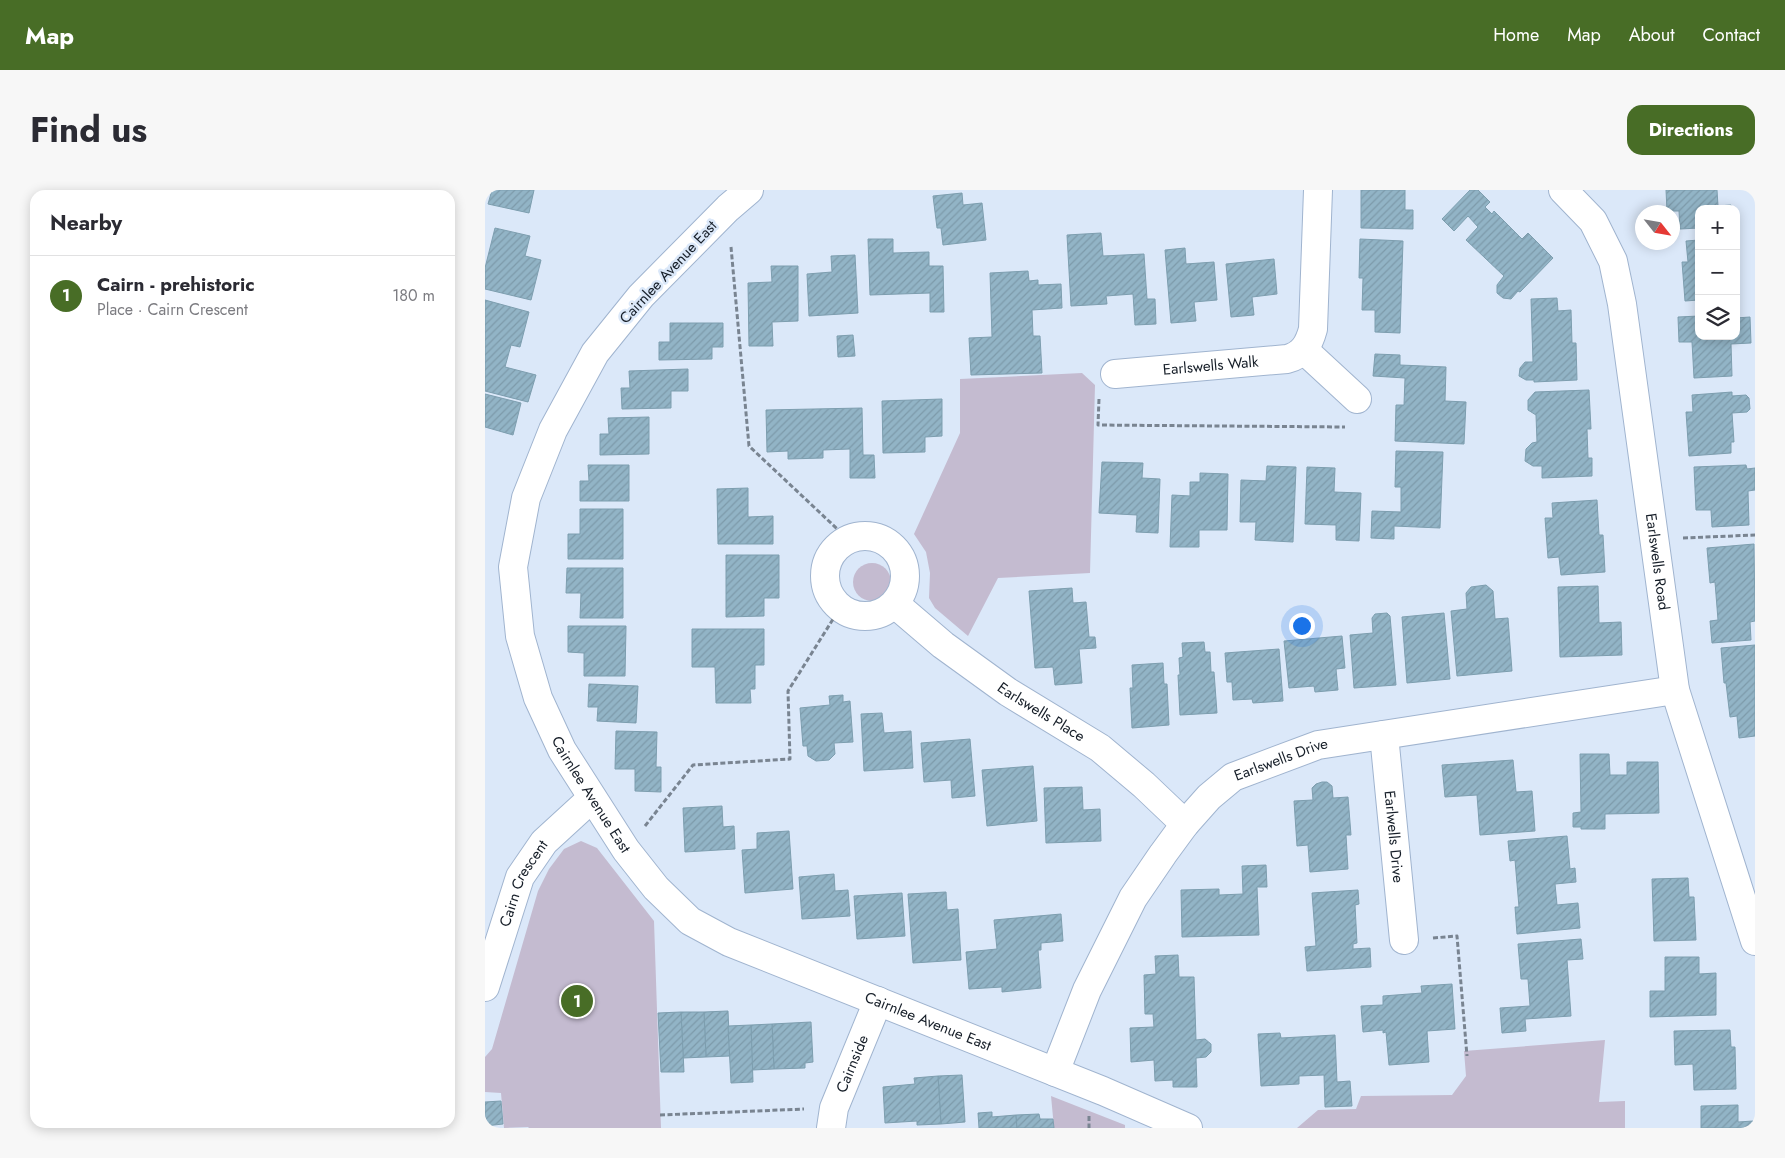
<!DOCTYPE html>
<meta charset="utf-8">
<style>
:root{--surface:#fff;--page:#f7f7f7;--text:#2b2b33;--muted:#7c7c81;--line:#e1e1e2;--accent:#486d26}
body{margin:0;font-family:Jost,sans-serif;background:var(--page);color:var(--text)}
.controls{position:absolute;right:15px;top:15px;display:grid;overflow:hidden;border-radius:10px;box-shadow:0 2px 12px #0003}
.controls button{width:45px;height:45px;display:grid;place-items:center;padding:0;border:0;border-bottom:1px solid var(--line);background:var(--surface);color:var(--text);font:25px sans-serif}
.compass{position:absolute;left:1150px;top:15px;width:45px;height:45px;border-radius:50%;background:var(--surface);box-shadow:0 2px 12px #0003;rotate:121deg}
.you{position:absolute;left:816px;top:435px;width:18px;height:18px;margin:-12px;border:4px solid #fff;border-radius:50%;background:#1a73e8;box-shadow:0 0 0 8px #1a73e833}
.badge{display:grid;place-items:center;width:32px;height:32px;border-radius:50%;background:var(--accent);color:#fff;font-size:16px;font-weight:700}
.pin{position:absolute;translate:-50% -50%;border:2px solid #fff;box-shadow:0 1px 5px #0006}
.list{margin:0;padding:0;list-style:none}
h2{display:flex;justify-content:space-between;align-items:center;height:65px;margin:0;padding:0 20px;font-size:21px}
h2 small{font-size:16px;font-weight:400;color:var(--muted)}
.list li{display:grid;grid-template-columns:32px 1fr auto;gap:15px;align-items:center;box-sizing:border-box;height:80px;padding:0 20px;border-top:1px solid var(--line)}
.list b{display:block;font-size:19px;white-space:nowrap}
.list p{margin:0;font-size:16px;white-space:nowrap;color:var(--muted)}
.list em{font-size:16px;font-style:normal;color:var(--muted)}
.icon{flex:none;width:28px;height:28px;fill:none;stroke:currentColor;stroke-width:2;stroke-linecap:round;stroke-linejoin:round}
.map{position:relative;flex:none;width:1270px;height:938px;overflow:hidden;border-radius:15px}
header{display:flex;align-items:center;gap:30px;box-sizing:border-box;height:70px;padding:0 25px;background:var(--accent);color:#fff}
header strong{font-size:24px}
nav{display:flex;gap:28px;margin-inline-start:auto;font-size:18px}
.intro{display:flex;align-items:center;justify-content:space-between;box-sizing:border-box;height:120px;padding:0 30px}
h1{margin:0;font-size:35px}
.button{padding:12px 22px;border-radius:15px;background:var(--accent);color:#fff;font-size:18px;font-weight:700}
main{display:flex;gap:30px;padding:0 30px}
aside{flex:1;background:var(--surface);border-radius:15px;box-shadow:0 2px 12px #0003}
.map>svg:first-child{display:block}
</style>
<header>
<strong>Map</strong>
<nav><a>Home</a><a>Map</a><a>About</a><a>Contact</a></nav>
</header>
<div class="intro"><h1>Find us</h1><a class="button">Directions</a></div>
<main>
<aside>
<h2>Nearby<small></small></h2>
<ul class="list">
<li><span class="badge">1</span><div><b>Cairn - prehistoric</b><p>Place · Cairn Crescent</p></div><em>180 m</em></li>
</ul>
</aside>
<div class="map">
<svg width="1270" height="938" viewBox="0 0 1270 938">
<defs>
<pattern id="building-hatch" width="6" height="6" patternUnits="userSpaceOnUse" patternTransform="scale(1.25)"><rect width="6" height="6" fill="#92b4c6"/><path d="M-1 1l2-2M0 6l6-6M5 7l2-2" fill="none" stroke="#7d9aaa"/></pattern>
</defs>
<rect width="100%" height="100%" fill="#dbe8f9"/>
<g fill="#c4bbd0">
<polygon points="597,183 610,195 605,383 513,388 483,446 450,418 444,408 445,383 441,362 429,344 475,243 475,189"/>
<circle cx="387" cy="392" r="19"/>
<polygon points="96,651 112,658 169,731 176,938 44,938 43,937 19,938 16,903 0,902 0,867 7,859 53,701 64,679 79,659"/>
<polygon points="1120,850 1114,912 1140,911 1140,938 812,938 833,920 871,919 876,906 967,905 981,886 979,861"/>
<polygon points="566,906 640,935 640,938 569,938"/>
</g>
<g fill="url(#building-hatch)" stroke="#7d9eaf">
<polygon points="7,0 49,0 44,23 3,14"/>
<polygon points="876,0 920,0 920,20 928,20 928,39 876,38"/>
<polygon points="985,0 993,0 1005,12 1000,17 1007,24 1009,21 1037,49 1043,43 1068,68 1035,102 1033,101 1026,109 1018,108 1012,103 1012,95 1019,86 981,50 993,37 983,26 969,41 957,29"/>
<polygon points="1181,0 1232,0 1233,16 1246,15 1246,19 1214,19 1214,38 1195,39 1194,21 1182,21"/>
<polygon points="477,3 478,15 497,13 501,50 458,55 456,38 452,38 448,6"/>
<polygon points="10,38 45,46 40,66 56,70 46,110 0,99 0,78"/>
<polygon points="616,43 618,66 659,64 662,109 670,109 671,134 650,135 648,104 621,106 622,114 586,116 582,45"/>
<polygon points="383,49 408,49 408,63 444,62 444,76 458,76 459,122 445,122 445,103 385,105"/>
<polygon points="875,49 918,51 915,143 890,142 890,120 877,120 878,88 874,88"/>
<polygon points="1214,50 1214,110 1200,111 1197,72 1203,72 1201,51"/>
<polygon points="700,58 701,74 729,72 732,110 709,112 711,131 686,133 680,60"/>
<polygon points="370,65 373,123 324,126 322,84 347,82 346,66"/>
<polygon points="789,69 792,104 767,107 769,125 746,127 741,74"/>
<polygon points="286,76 313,76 313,131 287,132 288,156 264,156 263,93 287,92"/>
<polygon points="543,81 544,91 553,90 553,95 576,94 577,118 547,120 548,146 555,146 557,183 486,185 484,148 507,147 505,83"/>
<polygon points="1072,108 1073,121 1086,120 1087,153 1091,153 1092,190 1049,192 1049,190 1041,190 1034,186 1035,178 1040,172 1048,172 1046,109"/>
<polygon points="0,110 44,122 35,157 26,155 20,177 51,185 43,212 0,201"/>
<polygon points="1214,126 1214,146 1251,146 1251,128 1265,127 1266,153 1246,154 1247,186 1209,188 1207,152 1194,152 1193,127"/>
<polygon points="185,133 238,133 238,157 227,157 227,169 174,170 174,152 185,152"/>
<polygon points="368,145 370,166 353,167 352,146"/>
<polygon points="890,164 915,165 915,175 961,177 960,211 981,212 979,254 910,251 911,215 919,215 920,188 888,186"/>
<polygon points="203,179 203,201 186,201 186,218 137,219 136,198 145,198 144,181"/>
<polygon points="1104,200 1106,239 1102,239 1103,268 1107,268 1107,286 1057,288 1057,276 1048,276 1040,271 1041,259 1047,253 1052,252 1051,225 1043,220 1043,210 1050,202"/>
<polygon points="1247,202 1247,206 1261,205 1264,208 1265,219 1262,222 1247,223 1249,252 1246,252 1246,263 1204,266 1201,222 1208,222 1207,205"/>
<polygon points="0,204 36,213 28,245 0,237"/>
<polygon points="457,209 457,246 440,247 440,262 398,263 397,211"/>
<polygon points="377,218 378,265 389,265 390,288 365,288 365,259 338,260 338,268 303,269 303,261 282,262 281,220"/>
<polygon points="164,227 164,264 115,265 115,244 124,244 123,228"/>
<polygon points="911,261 958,262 955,338 909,336 909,349 886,348 887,321 916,322 916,297 910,297"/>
<polygon points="617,272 658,273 657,288 675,289 673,343 651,342 652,325 614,323"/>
<polygon points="103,275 144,275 144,311 95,311 95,291 104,291"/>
<polygon points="1261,275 1262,279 1270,278 1270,300 1263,301 1264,335 1227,337 1226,320 1211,320 1209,277"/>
<polygon points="782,276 811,277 808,352 770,350 771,332 755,332 756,290 781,291"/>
<polygon points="822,277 850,278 849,302 876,303 874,351 851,350 851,335 820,334"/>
<polygon points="715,283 743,284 742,340 714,340 714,357 685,357 687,305 705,306 705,292 715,292"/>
<polygon points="263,298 263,327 288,326 288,354 233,354 232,299"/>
<polygon points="1112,310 1114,345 1118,345 1120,382 1076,385 1074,367 1063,368 1060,328 1068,328 1067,313"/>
<polygon points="95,319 138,319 138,369 83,369 83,344 95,344"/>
<polygon points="1269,354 1270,431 1265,432 1266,450 1227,453 1225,431 1233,430 1230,392 1225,393 1222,358"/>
<polygon points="241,365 294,365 294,408 279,408 279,426 241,427"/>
<polygon points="82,378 138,378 138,428 95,428 96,403 81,403"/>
<polygon points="1001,395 1008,401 1010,429 1023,428 1027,481 972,486 966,421 982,419 981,403 986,397"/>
<polygon points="1113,396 1114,433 1136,432 1137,465 1075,467 1073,397"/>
<polygon points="587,398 588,413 601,412 604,447 610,447 611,458 594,459 597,493 570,495 568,477 550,478 544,401"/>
<polygon points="902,423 905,426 911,495 869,498 865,445 888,443 887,428 890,424"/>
<polygon points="959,423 965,489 922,493 917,427"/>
<polygon points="83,436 141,436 140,486 99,486 99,463 83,462"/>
<polygon points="207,439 279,439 279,475 270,475 270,499 265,499 266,513 231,513 230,477 207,477"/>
<polygon points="857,446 860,478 851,479 853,500 830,502 829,496 804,498 799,451"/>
<polygon points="719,452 720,462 725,462 726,482 729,482 732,523 695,525 693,485 695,485 694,468 698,467 697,453"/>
<polygon points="1270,455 1270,546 1254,548 1252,526 1245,527 1241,493 1239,493 1236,458"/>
<polygon points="794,459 798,511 768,513 767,509 748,510 747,492 742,492 740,463"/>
<polygon points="678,473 679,494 682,494 684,535 647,538 645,498 648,498 647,475"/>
<polygon points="104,494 153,496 151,533 112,531 113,517 103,517"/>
<polygon points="358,505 358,512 365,511 368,552 349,553 350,564 344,570 331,571 323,566 322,556 318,556 315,518 345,515 344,506"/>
<polygon points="397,523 399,543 426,541 428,578 379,581 376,524"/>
<polygon points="131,541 172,542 171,577 176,577 176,602 150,601 150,579 130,579"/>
<polygon points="485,549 490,606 467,608 466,590 439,592 436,553"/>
<polygon points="1095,564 1124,564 1125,585 1142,585 1142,572 1173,572 1174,623 1120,624 1120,639 1096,639 1096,637 1088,637 1088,623 1096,622"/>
<polygon points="1028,570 1031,602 1047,601 1050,641 995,645 992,605 960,607 957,575"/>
<polygon points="548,576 552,631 502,636 497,580"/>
<polygon points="837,592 842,592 847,596 848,608 863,607 866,645 861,645 863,679 825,682 823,655 812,656 809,611 828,610 827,598 831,594"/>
<polygon points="597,597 598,620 615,619 616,651 561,653 559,598"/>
<polygon points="237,616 238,637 249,636 250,659 200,662 198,618"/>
<polygon points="304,641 308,699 260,703 257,660 272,659 272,643"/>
<polygon points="1082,646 1085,679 1090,678 1091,692 1070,694 1072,715 1093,713 1095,738 1032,744 1030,717 1034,717 1030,670 1025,671 1023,651"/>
<polygon points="781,675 782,697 772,697 774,745 697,747 696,700 734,699 734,705 758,704 757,676"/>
<polygon points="349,684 350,701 363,700 365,726 317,729 314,687"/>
<polygon points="1203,688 1204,707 1209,707 1211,750 1169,751 1167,689"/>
<polygon points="873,700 874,714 870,715 872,753 868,754 868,759 885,758 886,777 822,781 820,757 831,756 827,703"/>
<polygon points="461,702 462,720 473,719 476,770 428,773 423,704"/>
<polygon points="417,703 420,746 372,749 369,706"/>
<polygon points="576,724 578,751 556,753 556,760 553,760 556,798 517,802 517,797 484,799 481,762 512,759 509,730"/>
<polygon points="1096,749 1098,769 1082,770 1086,826 1040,829 1041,841 1017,843 1015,818 1045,816 1043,789 1036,789 1033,754"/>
<polygon points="693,765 694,787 709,787 711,850 720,849 726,854 726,862 721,867 711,868 712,897 688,897 688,890 670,891 669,870 646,872 645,838 669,837 668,824 660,824 659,785 671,784 670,766"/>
<polygon points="1180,767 1214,767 1214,784 1231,783 1231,825 1165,827 1165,801 1180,801"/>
<polygon points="967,794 970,839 942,841 944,872 904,875 901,842 898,843 898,840 878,842 876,816 898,815 898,806 937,803 936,796"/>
<polygon points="243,821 245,866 221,867 219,822"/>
<polygon points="196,822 219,822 221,867 198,868"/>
<polygon points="196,822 199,882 176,882 173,823"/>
<polygon points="326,832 328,872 320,873 320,878 289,879 287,834"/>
<polygon points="287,834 289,879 267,880 266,835"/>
<polygon points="266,835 268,892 246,893 243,836"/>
<polygon points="1245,840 1246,857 1250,857 1251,899 1209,900 1208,874 1190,875 1189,841"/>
<polygon points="795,843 796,848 850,845 852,892 865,891 867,916 840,917 839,885 814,886 814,894 776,896 773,844"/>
<polygon points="477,885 480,932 456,934 453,886"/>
<polygon points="453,886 456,934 432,935 432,931 400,933 398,897 430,894 429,888"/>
<polygon points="16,911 18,934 0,936 0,912"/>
<polygon points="1253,915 1253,932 1268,931 1268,938 1216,938 1216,916"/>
<polygon points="507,922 507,927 531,925 532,938 494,938 493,923"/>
<polygon points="554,924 555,929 568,929 569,938 532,938 531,925"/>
</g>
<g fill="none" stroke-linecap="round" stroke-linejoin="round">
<g stroke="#a0b4cf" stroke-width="30">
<g id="street">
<path id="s1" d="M264,0L243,18L156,106L110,163L68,240L41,308L28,377L35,446L53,508L77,560L141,660L171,698L205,731L244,752L618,901L703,938"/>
<path id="s2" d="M1078,0L1108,31L1128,71L1137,114L1190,500L1270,751"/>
<polyline points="819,160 872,209"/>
<path id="s3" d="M630,184L802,169C818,165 824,154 828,139L833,0"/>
<circle cx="380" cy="386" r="40"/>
<path id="s4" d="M410,414L458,455L523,502L615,558L659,595L700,634"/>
<path id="s5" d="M899,545L919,750"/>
<path id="s6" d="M0,797L35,687L59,652L107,608"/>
<path id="s7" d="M570,882L602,800L648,708L678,664L700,634L724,607L748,587L833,555L1190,500"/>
<path id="s8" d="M346,938L349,918L393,811"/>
</g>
</g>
<g stroke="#798491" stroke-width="3" stroke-dasharray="5 2.5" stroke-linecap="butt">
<polyline points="246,57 264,256 364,350"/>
<polyline points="614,209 613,235 860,237"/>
<polyline points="1198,348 1270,345"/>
<polyline points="160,636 208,575 305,569 303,501 355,418"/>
<polyline points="948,748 972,746 982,866"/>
<polyline points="175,925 319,919"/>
<polyline points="604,926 604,938"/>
</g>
<use href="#street" stroke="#fff" stroke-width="28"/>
</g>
<g text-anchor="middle" stroke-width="5" stroke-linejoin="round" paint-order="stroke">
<g font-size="15" fill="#161e28" stroke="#dbe8f9">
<text transform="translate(183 82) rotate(-47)" y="5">Cairnlee Avenue East</text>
<text dy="5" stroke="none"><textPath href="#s3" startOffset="96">Earlswells Walk</textPath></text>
<text dy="5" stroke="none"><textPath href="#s2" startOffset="392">Earlswells Road</textPath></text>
<text dy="5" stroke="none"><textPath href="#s4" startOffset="182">Earlswells Place</textPath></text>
<text dy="5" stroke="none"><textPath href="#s7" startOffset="400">Earlswells Drive</textPath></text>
<text dy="5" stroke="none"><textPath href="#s1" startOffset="700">Cairnlee Avenue East</textPath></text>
<text dy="5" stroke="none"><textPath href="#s5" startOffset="102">Earlwells Drive</textPath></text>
<text dy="5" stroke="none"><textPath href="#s6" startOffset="111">Cairn Crescent</textPath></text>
<text dy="5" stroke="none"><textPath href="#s1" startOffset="1120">Cairnlee Avenue East</textPath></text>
<text dy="5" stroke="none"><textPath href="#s8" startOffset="68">Cairnside</textPath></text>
</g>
</g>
</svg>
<div class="controls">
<button>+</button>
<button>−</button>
<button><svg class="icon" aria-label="layers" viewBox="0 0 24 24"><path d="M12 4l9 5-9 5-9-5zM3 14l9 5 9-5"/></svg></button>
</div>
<svg class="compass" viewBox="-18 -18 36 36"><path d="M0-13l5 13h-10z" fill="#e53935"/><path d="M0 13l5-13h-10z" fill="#7c7c81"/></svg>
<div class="you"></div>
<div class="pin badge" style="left:92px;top:811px">1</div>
</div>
</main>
